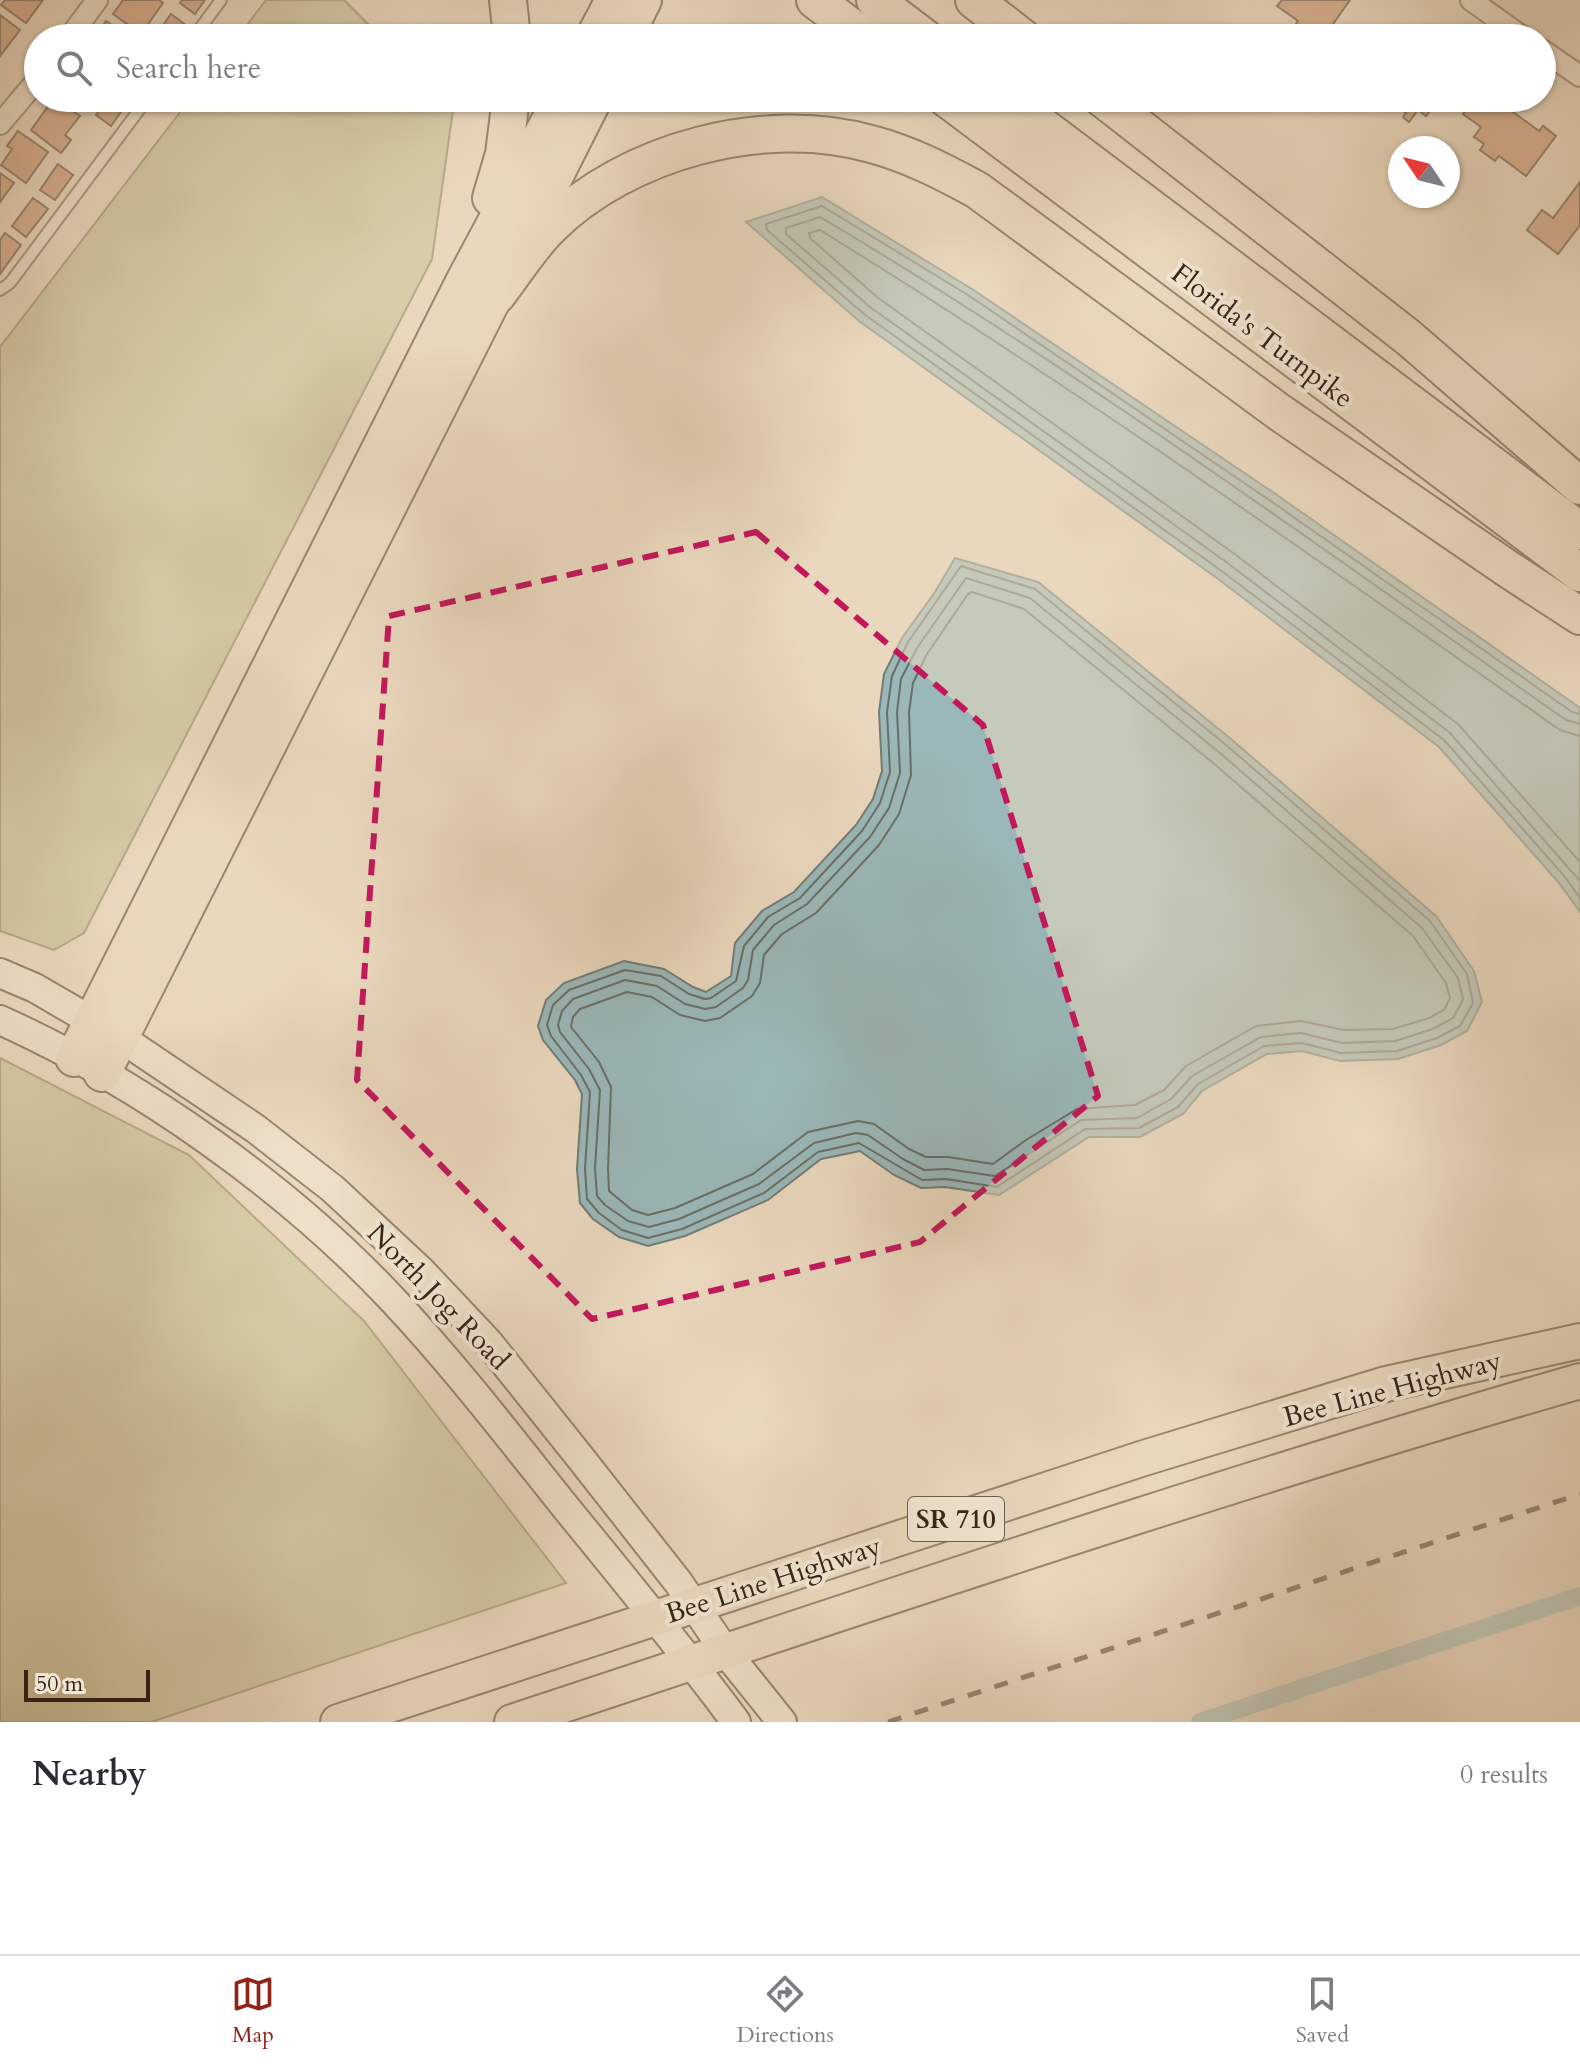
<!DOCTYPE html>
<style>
:root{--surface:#fff;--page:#f2f2f3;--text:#2b2b33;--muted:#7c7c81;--line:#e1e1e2;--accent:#8f2418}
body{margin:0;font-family:Cardo,serif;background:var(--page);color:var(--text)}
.compass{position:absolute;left:1388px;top:136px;width:72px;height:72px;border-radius:50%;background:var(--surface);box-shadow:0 2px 6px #0004;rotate:305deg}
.scale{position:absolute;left:24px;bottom:20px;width:126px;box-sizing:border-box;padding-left:8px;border:4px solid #392315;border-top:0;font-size:22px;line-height:28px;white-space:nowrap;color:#392315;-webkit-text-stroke:6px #f1e6d5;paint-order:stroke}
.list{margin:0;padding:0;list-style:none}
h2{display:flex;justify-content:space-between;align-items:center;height:104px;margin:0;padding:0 32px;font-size:34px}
h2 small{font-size:26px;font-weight:400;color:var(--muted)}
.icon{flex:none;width:44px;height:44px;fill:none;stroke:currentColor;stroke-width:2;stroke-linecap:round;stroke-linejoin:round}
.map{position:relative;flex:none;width:1580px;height:1722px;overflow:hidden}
.search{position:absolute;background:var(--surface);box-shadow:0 2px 6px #0004;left:24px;right:24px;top:24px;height:88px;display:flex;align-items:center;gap:20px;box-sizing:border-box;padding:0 28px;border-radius:44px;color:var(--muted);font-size:30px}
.sheet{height:232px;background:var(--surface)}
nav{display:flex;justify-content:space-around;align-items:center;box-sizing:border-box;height:112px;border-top:2px solid var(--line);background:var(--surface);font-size:22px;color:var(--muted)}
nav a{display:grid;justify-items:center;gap:4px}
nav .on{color:var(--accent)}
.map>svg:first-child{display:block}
</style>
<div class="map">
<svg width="1580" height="1722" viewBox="0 0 1580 1722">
<rect width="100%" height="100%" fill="#ead8be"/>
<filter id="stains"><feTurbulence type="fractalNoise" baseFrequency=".0025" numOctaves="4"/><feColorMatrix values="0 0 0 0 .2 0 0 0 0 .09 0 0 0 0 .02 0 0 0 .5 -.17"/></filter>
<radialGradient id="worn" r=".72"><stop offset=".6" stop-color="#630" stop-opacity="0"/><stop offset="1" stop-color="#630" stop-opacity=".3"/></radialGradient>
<g fill="#bebc8c" stroke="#7c7050" stroke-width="2">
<polygon points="266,0 344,0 382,38 237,38"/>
<polygon points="191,98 441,98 453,110 432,259 84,933 54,950 0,931 0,347"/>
<polygon points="0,1058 189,1155 364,1321 566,1583 151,1722 0,1722"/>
</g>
<g fill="#9ab8b9" stroke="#737c77" stroke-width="2">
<polygon points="822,197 972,289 1277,495 1580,708 1580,912 1559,883 1439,747 1218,579 859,321 746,222"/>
<polygon points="955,558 1038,582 1231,739 1436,916 1474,971 1482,1002 1467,1031 1441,1045 1398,1059 1340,1061 1302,1051 1267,1054 1202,1091 1183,1114 1140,1137 1089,1137 999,1195 945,1187 921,1188 894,1175 860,1151 821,1159 768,1200 685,1236 648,1246 619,1237 593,1219 580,1203 577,1169 582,1094 575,1080 543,1040 538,1026 546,1000 564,983 624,961 664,969 693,987 706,992 731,976 735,943 762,911 794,892 856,825 873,799 882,771 879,712 884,674 902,638 935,592"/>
</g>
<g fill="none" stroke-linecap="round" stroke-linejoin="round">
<g stroke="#6a6e67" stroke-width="2">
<polygon points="961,566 1035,589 1226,745 1430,921 1467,974 1473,1003 1460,1026 1437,1038 1397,1051 1341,1053 1302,1043 1264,1046 1198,1084 1178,1107 1139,1128 1085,1129 997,1187 946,1179 922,1180 859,1143 818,1152 764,1193 682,1229 648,1238 622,1230 599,1213 587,1199 585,1169 590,1092 581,1075 551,1036 547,1025 553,1005 569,990 625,970 661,976 689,994 705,999 711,998 736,981 744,946 768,917 800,898 862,831 880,803 890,772 887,712 892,676 908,642"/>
<polygon points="966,578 1030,598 1220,753 1422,928 1458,978 1463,1000 1453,1018 1433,1029 1395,1041 1342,1043 1301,1033 1261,1037 1192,1076 1171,1099 1137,1118 1081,1120 995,1176 947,1169 924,1170 903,1159 868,1135 856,1133 814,1143 759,1184 679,1219 649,1227 628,1221 605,1205 597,1196 595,1168 600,1090 589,1069 560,1032 558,1025 562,1011 573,999 625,980 657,986 685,1004 705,1009 716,1007 743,988 748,980 753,950 774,925 807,904 870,837 889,808 900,773 897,712 901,679 917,648"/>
<polygon points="972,592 1024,609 1212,762 1413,936 1446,983 1450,998 1444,1010 1429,1018 1393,1029 1344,1030 1301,1021 1256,1026 1186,1066 1164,1090 1135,1105 1077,1109 1026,1140 993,1164 948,1157 926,1157 909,1149 874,1124 858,1121 808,1132 753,1174 675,1208 648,1215 632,1210 609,1191 608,1169 611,1087 599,1062 571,1027 573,1017 580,1009 627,992 652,997 680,1015 705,1021 720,1018 752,996 760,983 764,955 782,934 816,913 879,845 899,814 911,775 909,712 913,683 927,654 968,594"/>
<polyline points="1580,714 1572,712 1272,502 968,295 822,206 766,224 767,230 864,314 1223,572 1444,740 1565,877 1580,898"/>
<path d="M1580,724L1566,720C1321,548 1078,370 820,217L786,228V234L870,307L1229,564L1450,733L1580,881"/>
<path d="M1580,736L1560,730C1316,559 1073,386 820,230L809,233L810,238L877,297L1236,555L1458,724L1580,862"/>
</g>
<polyline stroke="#9ab8b9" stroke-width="18" points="1200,1722 1580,1596"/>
</g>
<g fill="#c6835e" stroke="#392315" stroke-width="2">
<polygon points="5,0 43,0 26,23 1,5"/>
<polygon points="123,0 159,0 163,3 141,34 113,14"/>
<polygon points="182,0 205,0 195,14 180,3"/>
<polygon points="1282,0 1350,0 1323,38 1286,38 1298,21 1277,6"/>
<polygon points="171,14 187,26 178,38 154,38"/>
<polygon points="0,15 20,30 0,56"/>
<polygon points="106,21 131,38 95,38"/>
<polygon points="54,98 80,116 65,135 71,140 61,153 31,130"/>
<polygon points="68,98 93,98 84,110"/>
<polygon points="108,98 130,99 111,126 96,115"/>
<polygon points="1359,98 1383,98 1375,109"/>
<polygon points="1386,98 1440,98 1426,116 1418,110 1409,122 1403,117 1406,113"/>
<polygon points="1475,98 1494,98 1539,131 1543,126 1556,136 1526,176 1499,156 1495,161 1480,150 1484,144 1474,137 1481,127 1463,114"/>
<polygon points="18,131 48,152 26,183 1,165 12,149 7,146"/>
<polygon points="58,164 73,175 55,200 40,190"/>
<polygon points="0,173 14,183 0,202"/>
<polygon points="1580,182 1580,225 1558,254 1527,230 1542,210 1553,218"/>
<polygon points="33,198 48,209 26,237 12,226"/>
<polygon points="5,233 21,245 0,274 0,240"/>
</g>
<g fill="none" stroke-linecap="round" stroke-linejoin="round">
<g stroke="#65503f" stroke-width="14">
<g id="service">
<polyline points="193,38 221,0"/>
<polyline points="0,290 10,283 148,98"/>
</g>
</g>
<g stroke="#65503f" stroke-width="24">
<g id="minor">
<polyline points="1471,0 1524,38"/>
<polyline points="69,38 97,0"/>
<polyline points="1542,50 1580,76"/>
<polyline points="0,124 38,79"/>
</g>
</g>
<g stroke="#392315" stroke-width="32">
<g id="secondary">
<polyline points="0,973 35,988 121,1038 256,1129 333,1189 421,1271 488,1342 579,1456 678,1582 725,1651 782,1722"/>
<path d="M0,1020C140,1083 287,1187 392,1299C455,1366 510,1438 567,1509C624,1579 682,1649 736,1722"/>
</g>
</g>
<g stroke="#392315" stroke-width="38">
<g id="trunk">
<polyline points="338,1722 1144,1458 1386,1384 1580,1341"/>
<path d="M512,1722C867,1605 1221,1484 1580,1381"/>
</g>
</g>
<g stroke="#392315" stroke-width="40">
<g id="motorway">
<polyline points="508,0 512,38"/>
<polyline points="815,0 866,38"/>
<polyline points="875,0 925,38"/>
<polyline points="974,0 1023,38"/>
<polyline points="594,38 614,0"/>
<polyline points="624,38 643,0"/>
<polyline points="946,98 1580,573"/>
<polyline points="1005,98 1580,531"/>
<polyline points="1102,98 1409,338 1580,486"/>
<polyline points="491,198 504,154 511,98"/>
<path d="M497,295C514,273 530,247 549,228C627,150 766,114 871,144C909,154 942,171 977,190L1279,412L1508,569L1580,616"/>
<polyline points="74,1058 463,284 562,98"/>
<polyline points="102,1073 594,98"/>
</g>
</g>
<use href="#service" stroke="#f1e6d5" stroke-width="10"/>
<use href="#minor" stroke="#f1e6d5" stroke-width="20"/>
<use href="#secondary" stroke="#f1e6d5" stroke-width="28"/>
<use href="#trunk" stroke="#ead8be" stroke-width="34"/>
<use href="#motorway" stroke="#ead8be" stroke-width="36"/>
<polyline stroke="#392315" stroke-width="5" stroke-dasharray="14 14" stroke-linecap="butt" points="888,1722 1580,1494"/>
</g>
<path d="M0 0H1580V1722H0ZM756,532L983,725L1098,1096L920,1242L592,1319L357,1080L389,616Z" fill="#ead8be" fill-opacity=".55" fill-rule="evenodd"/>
<path fill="none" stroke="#c2185b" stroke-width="6" stroke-dasharray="16 10" stroke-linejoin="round" d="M756,532L983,725L1098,1096L920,1242L592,1319L357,1080L389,616Z"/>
<g text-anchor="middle" stroke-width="8" stroke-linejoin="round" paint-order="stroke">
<rect fill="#f1e6d5" stroke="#705e4f" stroke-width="2" x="908" y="1497" width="96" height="44" rx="6"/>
<g font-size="26" font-weight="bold" fill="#392315">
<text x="956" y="1528">SR 710</text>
</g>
<g font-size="28" fill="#392315" stroke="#f1e6d5">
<text transform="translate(1263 335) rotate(37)" y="10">Florida's Turnpike</text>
<text transform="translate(439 1296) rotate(46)" y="10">North Jog Road</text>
<text transform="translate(1392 1388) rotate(-15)" y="10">Bee Line Highway</text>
<text transform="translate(773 1579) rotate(-18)" y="10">Bee Line Highway</text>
</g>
</g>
<rect width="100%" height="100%" filter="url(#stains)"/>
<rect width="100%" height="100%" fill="url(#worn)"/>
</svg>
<svg class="compass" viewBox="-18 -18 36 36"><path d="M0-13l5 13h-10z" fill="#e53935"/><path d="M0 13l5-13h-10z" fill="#7c7c81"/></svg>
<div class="scale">50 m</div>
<div class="search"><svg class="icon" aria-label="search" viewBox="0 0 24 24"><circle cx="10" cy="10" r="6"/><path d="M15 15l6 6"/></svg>Search here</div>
</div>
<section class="sheet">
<h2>Nearby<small>0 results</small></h2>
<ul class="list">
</ul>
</section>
<nav>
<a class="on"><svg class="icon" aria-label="map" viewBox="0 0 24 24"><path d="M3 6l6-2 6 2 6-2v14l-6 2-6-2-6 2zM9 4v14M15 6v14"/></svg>Map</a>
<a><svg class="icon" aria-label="directions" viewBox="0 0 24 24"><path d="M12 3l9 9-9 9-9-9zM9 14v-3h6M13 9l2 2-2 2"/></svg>Directions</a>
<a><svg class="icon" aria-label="saved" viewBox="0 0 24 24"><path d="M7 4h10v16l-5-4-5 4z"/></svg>Saved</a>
</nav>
